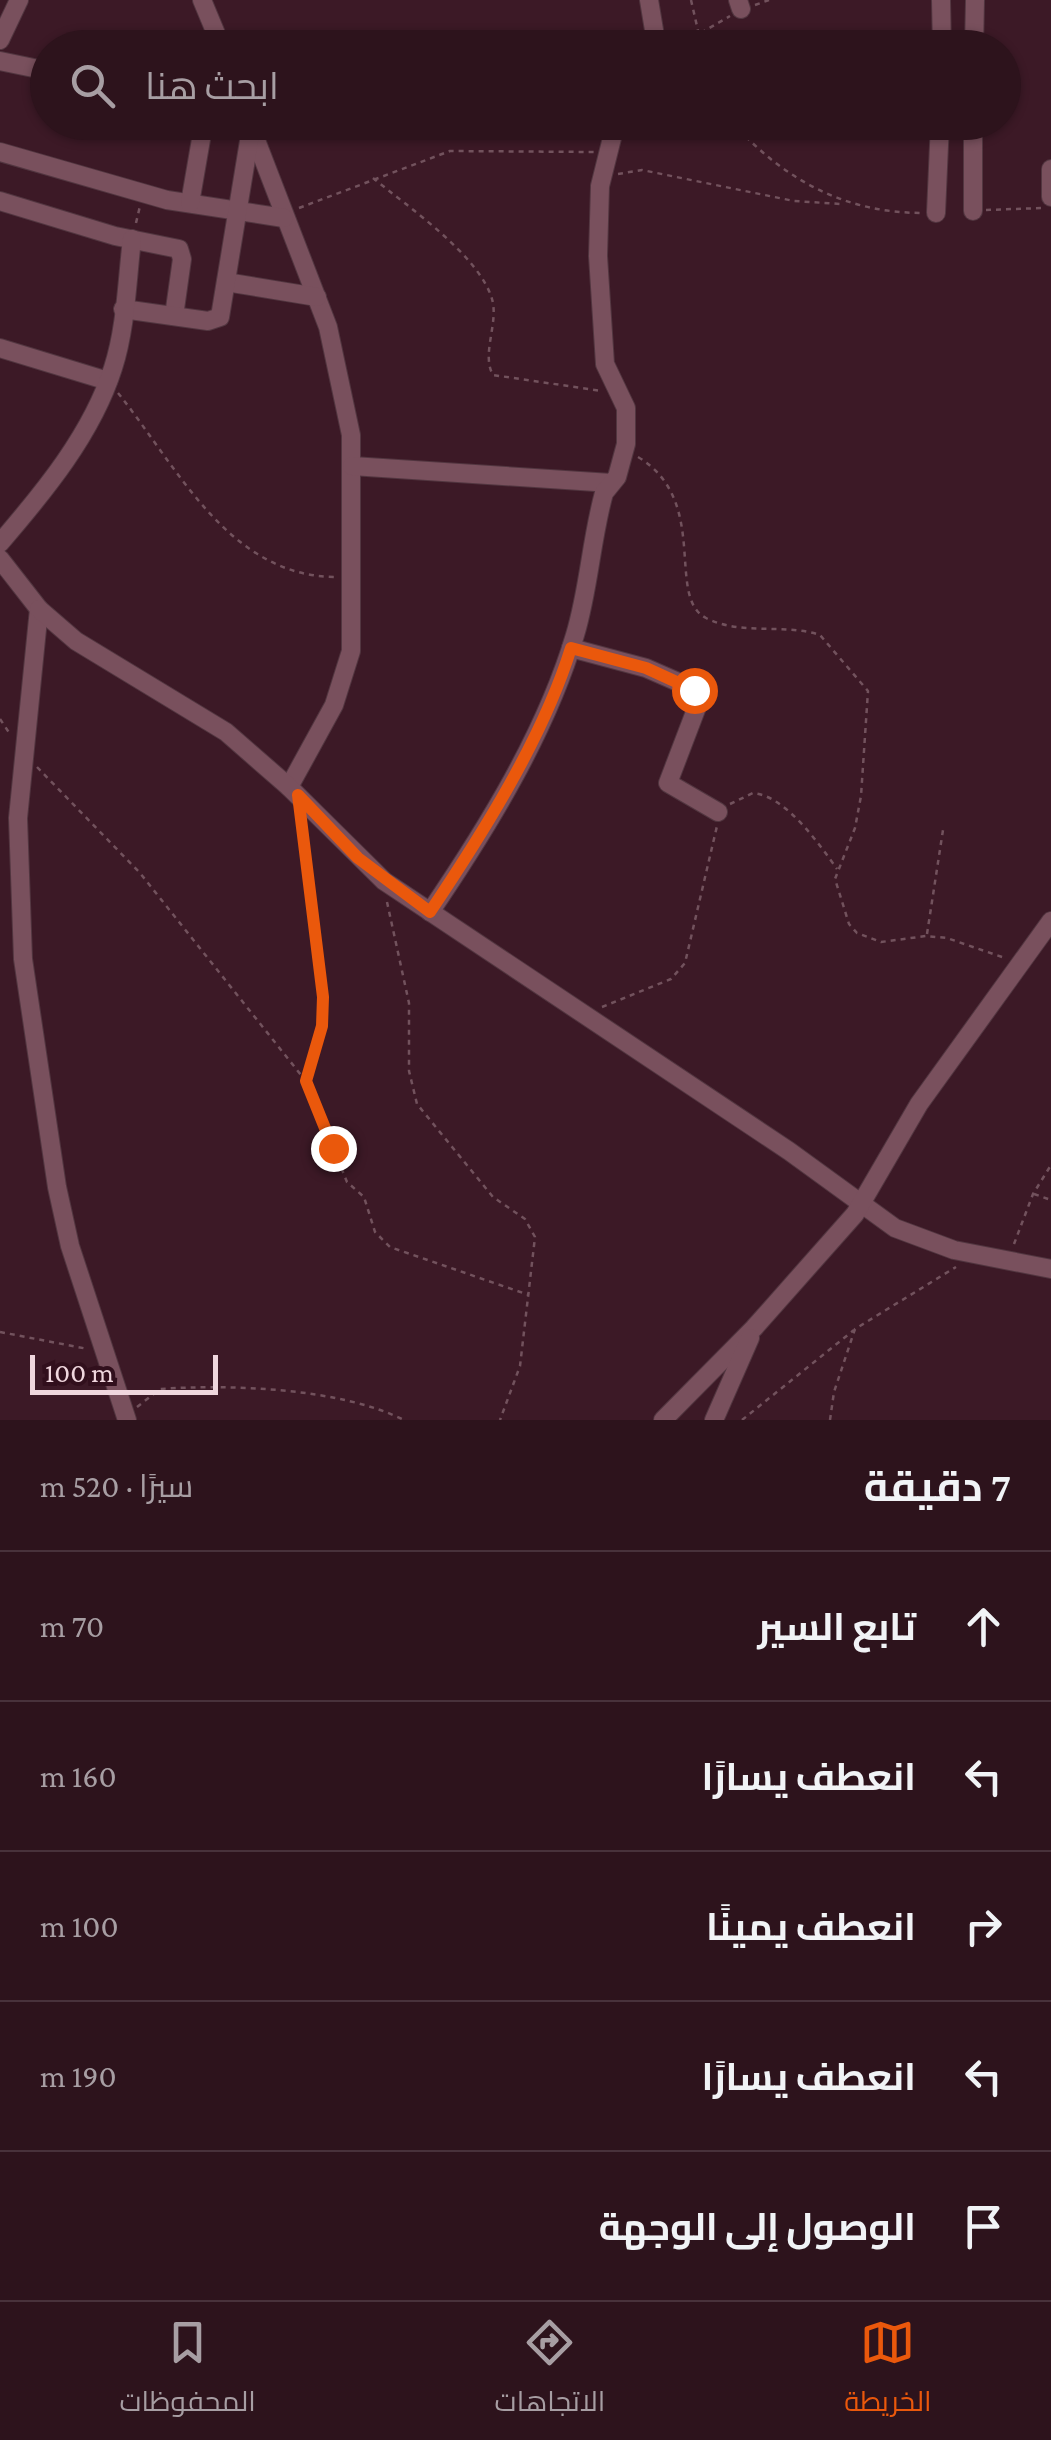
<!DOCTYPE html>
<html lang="ar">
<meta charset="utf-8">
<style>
:root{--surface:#2d131c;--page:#351c25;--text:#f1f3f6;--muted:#a79ea3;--line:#48323b;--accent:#ea580c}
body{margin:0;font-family:"Crimson Pro",Cairo,serif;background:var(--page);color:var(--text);direction:rtl}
.scale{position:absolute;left:30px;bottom:25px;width:188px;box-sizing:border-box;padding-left:10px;border:5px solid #efd6dd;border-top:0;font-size:28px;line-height:35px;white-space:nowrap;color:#efd6dd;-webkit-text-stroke:8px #310f1c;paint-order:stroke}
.stop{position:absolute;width:30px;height:30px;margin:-22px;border:8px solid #ea580c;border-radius:50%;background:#fff}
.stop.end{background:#ea580c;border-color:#fff;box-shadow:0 2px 10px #0008}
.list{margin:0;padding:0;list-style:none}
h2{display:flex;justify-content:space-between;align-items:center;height:130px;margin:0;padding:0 40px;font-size:42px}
h2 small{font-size:32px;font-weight:400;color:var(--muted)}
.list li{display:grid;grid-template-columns:65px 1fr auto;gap:30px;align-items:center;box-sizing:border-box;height:150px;padding:0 40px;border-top:2px solid var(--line)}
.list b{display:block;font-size:38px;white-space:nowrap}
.list em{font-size:32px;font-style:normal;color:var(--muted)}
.icon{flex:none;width:55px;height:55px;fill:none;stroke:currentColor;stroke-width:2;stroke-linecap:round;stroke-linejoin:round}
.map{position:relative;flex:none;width:1051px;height:1420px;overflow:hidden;direction:ltr}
.search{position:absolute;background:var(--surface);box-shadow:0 2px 8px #0004;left:30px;right:30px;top:30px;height:110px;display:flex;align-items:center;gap:25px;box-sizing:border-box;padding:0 35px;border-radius:55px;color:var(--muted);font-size:38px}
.sheet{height:880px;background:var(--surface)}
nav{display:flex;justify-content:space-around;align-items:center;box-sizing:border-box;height:140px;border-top:2px solid var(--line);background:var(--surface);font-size:28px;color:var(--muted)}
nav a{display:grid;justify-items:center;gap:5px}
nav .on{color:var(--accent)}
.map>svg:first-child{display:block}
</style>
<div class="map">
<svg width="1051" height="1420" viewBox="0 0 1051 1420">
<rect width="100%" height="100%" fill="#3c1926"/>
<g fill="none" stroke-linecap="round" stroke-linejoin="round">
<g stroke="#523640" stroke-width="20">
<g id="minor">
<polyline points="202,0 222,48"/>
<polyline points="649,0 657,48"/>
<polyline points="738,0 741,9"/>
<polyline points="941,0 942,48"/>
<polyline points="0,40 19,0"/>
<polyline points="974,48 975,0"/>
<polyline points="0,61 48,71"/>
<polyline points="249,122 328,327 351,435 351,651 334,705 289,787"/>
<polyline points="0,152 167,200 284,218"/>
<polyline points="1051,169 1051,197"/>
<polyline points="0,201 115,236 179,249 182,259 174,316"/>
<polyline points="190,203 204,122"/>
<polyline points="973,211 973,122"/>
<polyline points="936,213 940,122"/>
<polyline points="226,282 317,297"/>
<polyline points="123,309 208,321 220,317 251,129"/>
<polyline points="0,348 108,381"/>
<polyline points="352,466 611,483"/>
<path d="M0,543C44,492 92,434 113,368C126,328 127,281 132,239"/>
<polyline points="0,559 39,609 18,818 23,959 57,1187 70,1246 127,1420"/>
<polyline points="39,609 76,641 226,732 289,787 384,881 789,1151 895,1228 954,1250 1051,1269"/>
<polyline points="571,648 646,668 694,689 697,707 668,783 718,812"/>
<path d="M430,912C487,828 546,733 575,635C589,589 591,540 604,493L617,477L626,444V408L605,364L598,256L600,186L616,122"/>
<polyline points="663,1420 754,1328 855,1214 919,1104 1051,921"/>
<polyline points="714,1420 750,1338"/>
</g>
</g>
<g stroke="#72525d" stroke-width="2.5" stroke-dasharray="5 5" stroke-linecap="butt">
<polyline points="691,0 702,48"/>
<polyline points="755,5 769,0"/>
<polyline points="675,48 730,16"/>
<path d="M732,122C784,180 845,213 923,213"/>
<polyline points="618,174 642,170 794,201 841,204"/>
<path d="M373,178C408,207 479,255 492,299C499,323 481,354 493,375L602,391"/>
<polyline points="299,208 450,151 595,152"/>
<polyline points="986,210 1043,208"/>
<polyline points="136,223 140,206"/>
<path d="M118,393C177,466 228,576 335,577"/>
<path d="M638,457C711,501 665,597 706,618C741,636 784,623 820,635L868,691L861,796L855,828L835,879L849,924L857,933L881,942L926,936L947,938L1005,958"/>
<polyline points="0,719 10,734"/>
<polyline points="37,767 140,873 305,1080"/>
<path d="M730,804L753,793C786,796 819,844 837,869"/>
<polyline points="301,819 323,997 322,1025 306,1081 347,1182 364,1197 375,1232 390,1247 529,1295"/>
<polyline points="387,902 409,1003 409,1071 417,1104 493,1197 525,1219 535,1237 520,1366 500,1420"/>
<polyline points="927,934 943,830"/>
<polyline points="602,1007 671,979 685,963 717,826"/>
<polyline points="1034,1194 1051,1200"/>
<polyline points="1014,1244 1033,1194 1051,1165"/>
<polyline points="0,1332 88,1349"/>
<path d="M137,1407L160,1389C231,1384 340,1388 404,1420"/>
<polyline points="742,1420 854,1330"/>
<polyline points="830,1420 834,1392 855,1329 956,1267"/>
</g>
<use href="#minor" stroke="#79505d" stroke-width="18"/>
</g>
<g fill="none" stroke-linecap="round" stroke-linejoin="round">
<path stroke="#ea580c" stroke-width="12" d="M333,1148L306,1081L322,1026L323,997L298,795L358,858L430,912C483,833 543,738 571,648L646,668L694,690"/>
</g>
</svg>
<div class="scale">100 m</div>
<div class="stop" style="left:694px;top:690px"></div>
<div class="stop end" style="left:333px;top:1148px"></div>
<div class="search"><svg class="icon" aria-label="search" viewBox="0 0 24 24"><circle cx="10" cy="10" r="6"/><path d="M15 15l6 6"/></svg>ابحث هنا</div>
</div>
<section class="sheet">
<h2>7 دقيقة<small>سيرًا · 520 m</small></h2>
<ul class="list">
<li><svg class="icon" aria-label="ahead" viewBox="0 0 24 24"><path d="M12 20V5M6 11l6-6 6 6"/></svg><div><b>تابع السير</b></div><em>70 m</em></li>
<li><svg class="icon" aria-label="left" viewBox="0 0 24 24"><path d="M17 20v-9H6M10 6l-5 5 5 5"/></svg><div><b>انعطف يسارًا</b></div><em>160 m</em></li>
<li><svg class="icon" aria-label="right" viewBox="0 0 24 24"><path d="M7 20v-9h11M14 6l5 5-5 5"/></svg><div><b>انعطف يمينًا</b></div><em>100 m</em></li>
<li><svg class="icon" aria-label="left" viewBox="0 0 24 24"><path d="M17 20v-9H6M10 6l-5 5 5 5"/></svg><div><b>انعطف يسارًا</b></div><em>190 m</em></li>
<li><svg class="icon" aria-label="arrive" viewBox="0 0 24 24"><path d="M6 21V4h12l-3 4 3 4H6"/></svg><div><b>الوصول إلى الوجهة</b></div></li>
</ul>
</section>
<nav>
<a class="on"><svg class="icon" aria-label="map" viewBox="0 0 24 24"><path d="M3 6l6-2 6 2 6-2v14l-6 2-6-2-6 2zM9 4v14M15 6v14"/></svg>الخريطة</a>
<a><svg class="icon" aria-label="directions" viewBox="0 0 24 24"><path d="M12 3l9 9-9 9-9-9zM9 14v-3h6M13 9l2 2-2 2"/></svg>الاتجاهات</a>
<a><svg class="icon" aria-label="saved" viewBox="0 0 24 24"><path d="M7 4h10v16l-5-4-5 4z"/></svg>المحفوظات</a>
</nav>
